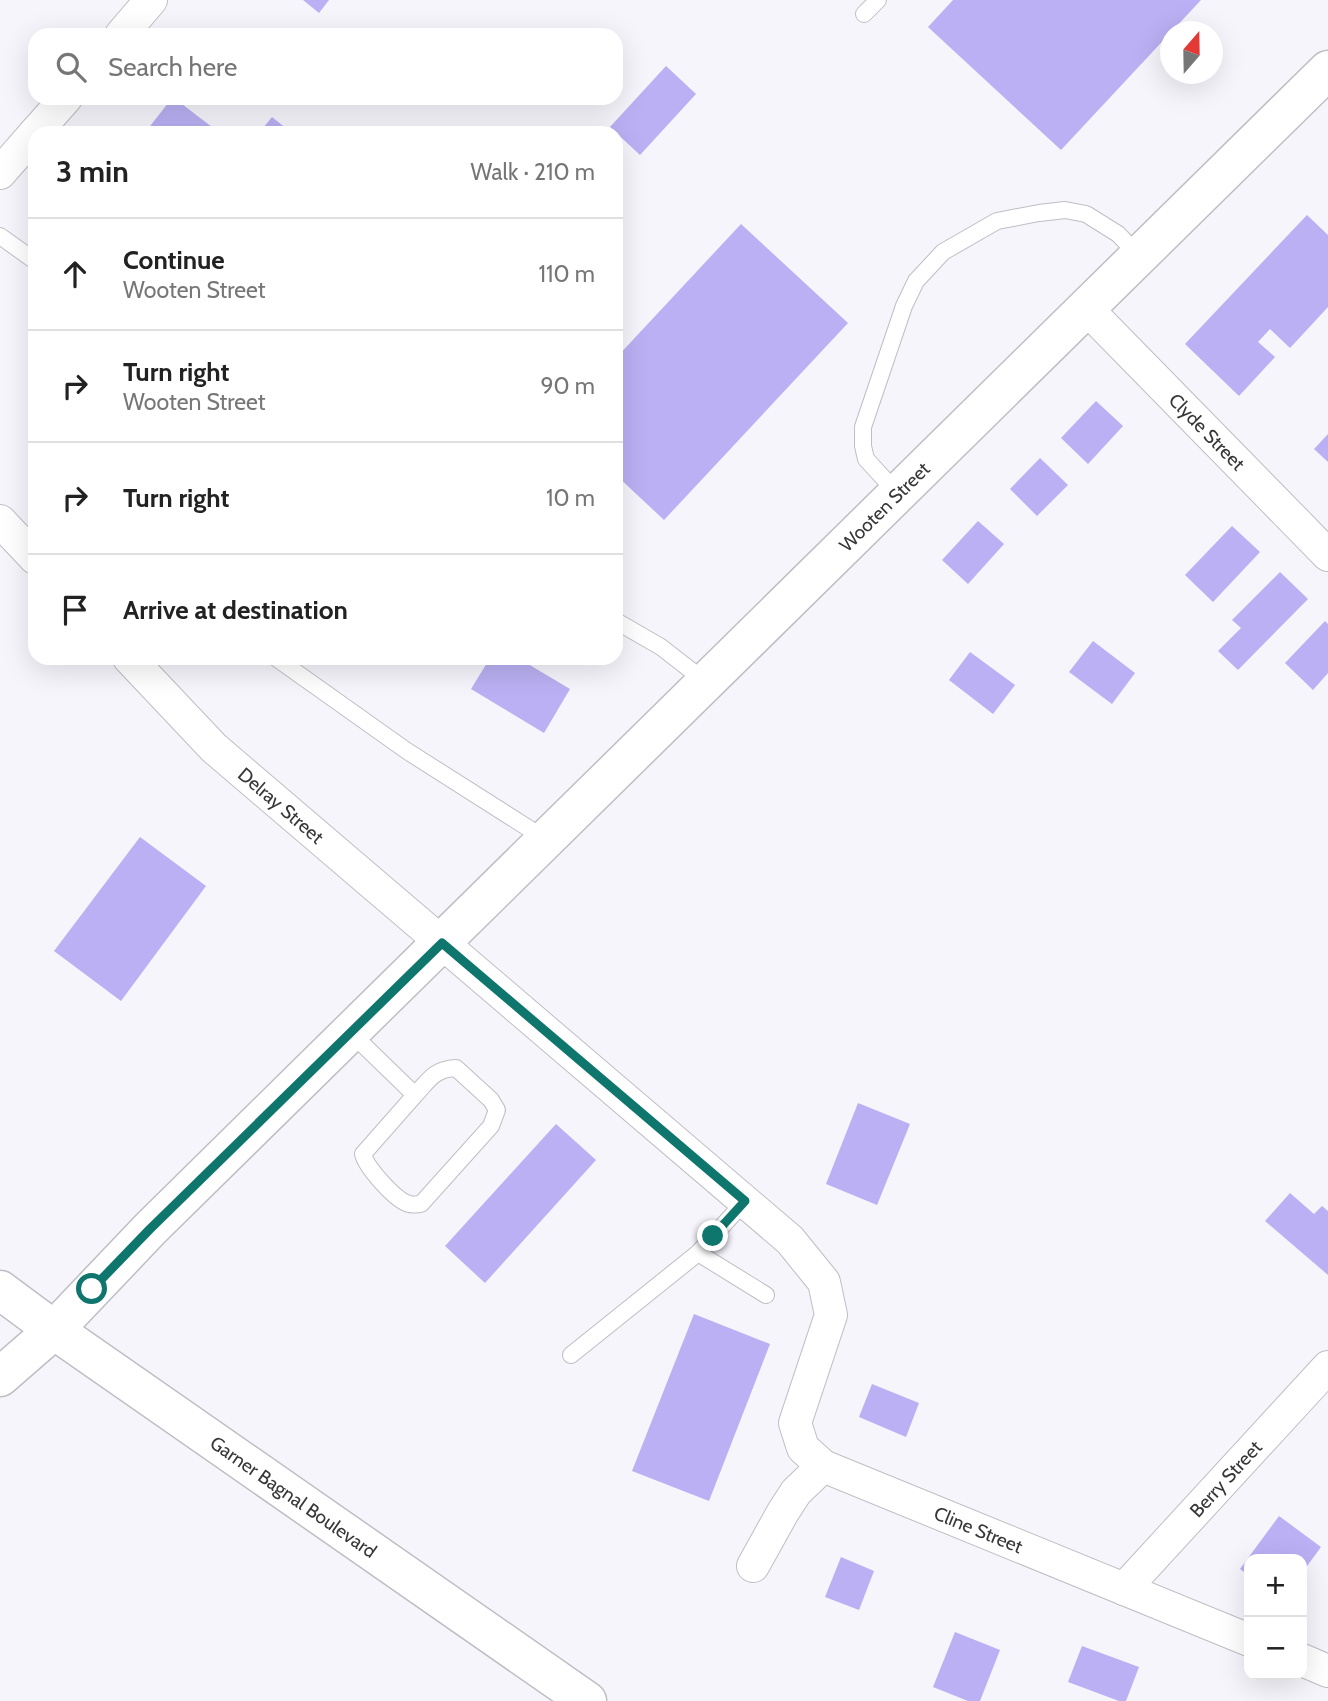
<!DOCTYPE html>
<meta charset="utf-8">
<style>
:root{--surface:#fff;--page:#f2f2f2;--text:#222;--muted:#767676;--line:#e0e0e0}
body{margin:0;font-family:Cabin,sans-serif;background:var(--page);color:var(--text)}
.controls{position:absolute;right:21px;bottom:21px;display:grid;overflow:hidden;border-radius:14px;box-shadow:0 7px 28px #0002}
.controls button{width:63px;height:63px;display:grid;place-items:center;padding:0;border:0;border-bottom:2px solid var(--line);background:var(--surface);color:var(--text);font:35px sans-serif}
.compass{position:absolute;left:1160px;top:21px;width:63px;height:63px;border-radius:50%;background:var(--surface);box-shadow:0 7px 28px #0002;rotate:20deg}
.stop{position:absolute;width:21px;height:21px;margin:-16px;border:5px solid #0f766e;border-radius:50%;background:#fff}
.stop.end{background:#0f766e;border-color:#fff;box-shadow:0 2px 7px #0008}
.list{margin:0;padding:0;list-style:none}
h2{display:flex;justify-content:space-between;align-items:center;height:91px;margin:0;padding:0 28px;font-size:30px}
h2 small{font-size:23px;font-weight:400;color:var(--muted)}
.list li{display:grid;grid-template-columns:46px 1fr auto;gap:21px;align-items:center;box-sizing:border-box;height:112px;padding:0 28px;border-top:2px solid var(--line)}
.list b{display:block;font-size:26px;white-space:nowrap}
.list p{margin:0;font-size:23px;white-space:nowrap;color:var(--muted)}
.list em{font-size:23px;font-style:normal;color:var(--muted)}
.icon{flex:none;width:38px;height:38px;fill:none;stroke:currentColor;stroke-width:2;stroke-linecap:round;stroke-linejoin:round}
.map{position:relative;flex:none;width:1328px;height:1701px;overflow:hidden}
.search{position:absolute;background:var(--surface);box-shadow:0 7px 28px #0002;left:28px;top:28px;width:595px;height:77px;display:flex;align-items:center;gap:18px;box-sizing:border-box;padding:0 24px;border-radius:21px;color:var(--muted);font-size:26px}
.panel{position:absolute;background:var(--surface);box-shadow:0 7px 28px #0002;left:28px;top:126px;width:595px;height:539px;border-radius:21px}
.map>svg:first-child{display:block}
</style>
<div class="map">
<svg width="1328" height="1701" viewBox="0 0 1328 1701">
<rect width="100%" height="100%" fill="#f6f5fc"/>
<g fill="#bab0f3">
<polygon points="303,0 329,0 319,13"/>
<polygon points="953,0 1201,0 1061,150 928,27"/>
<polygon points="666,66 696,94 640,155 610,127"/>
<polygon points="172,98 174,98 212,127 207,133 152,133 147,130"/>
<polygon points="272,117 292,133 259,133"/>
<polygon points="1307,215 1328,235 1328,307 1290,348 1270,329 1258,342 1275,357 1239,396 1185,344"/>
<polygon points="741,224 848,323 664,520 616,475 616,358"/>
<polygon points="1096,401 1123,426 1088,464 1061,438"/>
<polygon points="1328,434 1328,462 1314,449"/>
<polygon points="1040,458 1068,485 1037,516 1010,489"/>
<polygon points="978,521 1004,544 968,584 942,560"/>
<polygon points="1232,526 1260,552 1213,602 1185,575"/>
<polygon points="1280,572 1308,599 1238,670 1218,651 1241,628 1232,620"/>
<polygon points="1325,621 1328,624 1328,673 1313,690 1285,663"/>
<polygon points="1093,641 1135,673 1112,704 1069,672"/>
<polygon points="970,652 1015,685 993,714 949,680"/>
<polygon points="490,658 518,658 570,689 544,733 471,689"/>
<polygon points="140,837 206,886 121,1001 54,951"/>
<polygon points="858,1103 910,1124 877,1205 826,1184"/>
<polygon points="556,1124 596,1160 485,1283 445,1246"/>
<polygon points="1290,1193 1314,1214 1322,1206 1328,1211 1328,1275 1265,1221"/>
<polygon points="694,1314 770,1344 709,1501 632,1471"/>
<polygon points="872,1384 919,1403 906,1437 859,1417"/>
<polygon points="1279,1516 1321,1547 1302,1573 1302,1559 1249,1559 1249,1576 1240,1569"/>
<polygon points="841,1557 874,1571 859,1610 825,1597"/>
<polygon points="955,1632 1000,1650 980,1701 968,1701 933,1687"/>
<polygon points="1082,1646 1139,1667 1126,1701 1119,1701 1068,1682"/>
</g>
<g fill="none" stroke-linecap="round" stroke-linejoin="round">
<g stroke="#bfbec4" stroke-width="18">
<g id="lane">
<polyline points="864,14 878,0"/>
<polyline points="0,236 35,261"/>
<polyline points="898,494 866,459 863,446 863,427 904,306 916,281 943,252 997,221 1039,213 1065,210 1086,214 1118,234 1139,256"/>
<polyline points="616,621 661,647 706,682"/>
<polyline points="276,658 407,751 547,840"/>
<path d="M351,1033L415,1095L363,1154C366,1167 395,1200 409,1204C412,1205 418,1204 421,1204L491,1126L497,1110L491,1100L456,1068C434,1069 429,1080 415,1095"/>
<polyline points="698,1253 766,1295"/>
<polyline points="571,1355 698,1253 745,1201"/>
</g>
</g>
<g stroke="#bfbec4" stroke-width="34">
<g id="street">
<polyline points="121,35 151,0"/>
<polyline points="35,133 66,98"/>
<polyline points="0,173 35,133"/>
<path id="s1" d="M1086,308L1328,555"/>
<polyline points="0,521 35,558"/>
<path id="s2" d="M129,658L214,748L790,1240L824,1282L831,1315L795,1423L803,1448L823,1466L1249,1640"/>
<polyline points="753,1566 783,1512 796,1492 823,1466"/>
<path id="s3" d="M1124,1589L1328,1367"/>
<polyline points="1302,1660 1328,1671"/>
</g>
</g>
<g stroke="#bfbec4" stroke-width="41">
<g id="secondary">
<path id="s4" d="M0,1377L54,1330L150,1229L1328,70"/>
</g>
</g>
<g stroke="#bfbec4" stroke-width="41">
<g id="highway">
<path id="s5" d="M0,1290L54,1330L587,1701"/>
</g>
</g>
<use href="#lane" stroke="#fff" stroke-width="16"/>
<use href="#street" stroke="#fff" stroke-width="32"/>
<use href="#secondary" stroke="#fff" stroke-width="38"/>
<use href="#highway" stroke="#fff" stroke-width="38"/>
</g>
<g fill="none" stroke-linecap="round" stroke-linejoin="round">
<polyline stroke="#0f766e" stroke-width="9" points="92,1289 150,1229 442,943 745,1201 713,1236"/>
</g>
<g text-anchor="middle" stroke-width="5" stroke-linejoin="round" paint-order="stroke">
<g font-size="19" fill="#373739" stroke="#f6f5fc">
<text dy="7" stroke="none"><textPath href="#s1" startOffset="173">Clyde Street</textPath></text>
<text dy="7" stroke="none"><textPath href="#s4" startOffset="1241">Wooten Street</textPath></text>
<text dy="7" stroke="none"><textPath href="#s2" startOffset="212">Delray Street</textPath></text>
<text dy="7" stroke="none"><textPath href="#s3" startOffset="150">Berry Street</textPath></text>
<text dy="7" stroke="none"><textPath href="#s5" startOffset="359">Garner Bagnal Boulevard</textPath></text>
<text dy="7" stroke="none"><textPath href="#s2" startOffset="1304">Cline Street</textPath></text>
</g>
</g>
</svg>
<div class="controls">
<button>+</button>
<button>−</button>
</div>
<svg class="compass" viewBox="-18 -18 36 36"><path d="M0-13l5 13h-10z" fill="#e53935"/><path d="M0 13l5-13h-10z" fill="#767676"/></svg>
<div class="stop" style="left:92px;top:1289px"></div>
<div class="stop end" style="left:713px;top:1236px"></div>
<div class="search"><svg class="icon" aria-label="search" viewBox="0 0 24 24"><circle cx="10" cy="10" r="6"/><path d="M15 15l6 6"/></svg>Search here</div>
<section class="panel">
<h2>3 min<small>Walk · 210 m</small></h2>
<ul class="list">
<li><svg class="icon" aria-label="ahead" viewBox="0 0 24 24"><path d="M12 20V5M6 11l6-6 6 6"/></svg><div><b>Continue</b><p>Wooten Street</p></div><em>110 m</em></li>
<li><svg class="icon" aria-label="right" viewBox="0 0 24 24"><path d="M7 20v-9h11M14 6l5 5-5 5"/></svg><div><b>Turn right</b><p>Wooten Street</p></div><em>90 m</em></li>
<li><svg class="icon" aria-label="right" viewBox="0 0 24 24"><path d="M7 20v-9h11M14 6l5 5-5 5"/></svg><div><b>Turn right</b></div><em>10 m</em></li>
<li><svg class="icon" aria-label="arrive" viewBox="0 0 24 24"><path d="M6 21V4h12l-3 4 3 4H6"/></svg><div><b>Arrive at destination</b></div></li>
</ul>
</section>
</div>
